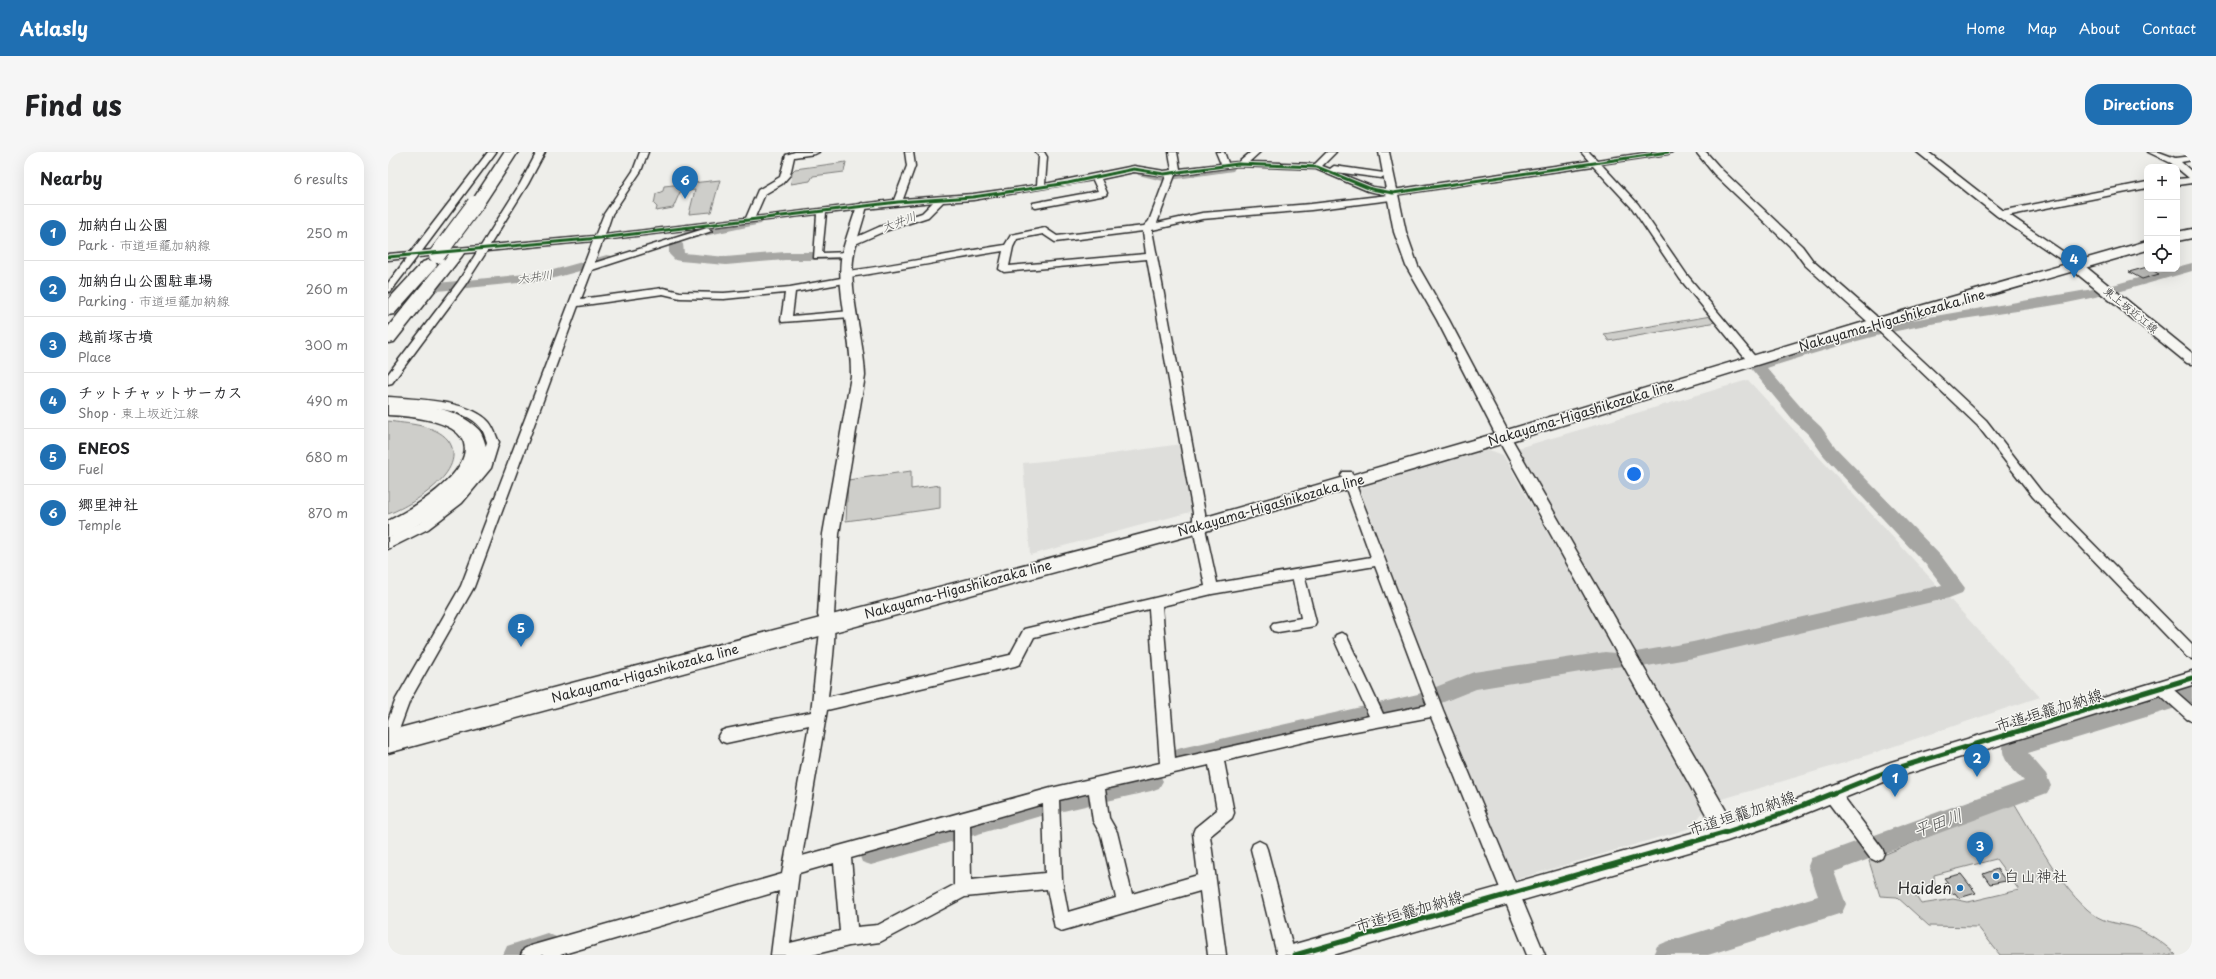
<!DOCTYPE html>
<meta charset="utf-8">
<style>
:root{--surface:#fff;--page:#f6f6f6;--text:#202124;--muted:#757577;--line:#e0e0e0;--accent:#1f6fb2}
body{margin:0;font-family:"Playpen Sans","Klee One",sans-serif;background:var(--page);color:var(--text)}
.controls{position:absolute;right:12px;top:12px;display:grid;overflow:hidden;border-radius:8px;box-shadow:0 4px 16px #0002}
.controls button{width:36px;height:36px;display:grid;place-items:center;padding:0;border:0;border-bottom:1px solid var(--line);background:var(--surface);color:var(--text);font:20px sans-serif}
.you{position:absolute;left:1246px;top:322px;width:14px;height:14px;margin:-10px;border:3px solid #fff;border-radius:50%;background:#1a73e8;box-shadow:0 0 0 6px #1a73e833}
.badge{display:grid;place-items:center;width:26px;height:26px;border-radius:50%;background:var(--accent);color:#fff;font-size:13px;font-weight:700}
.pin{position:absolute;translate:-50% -33px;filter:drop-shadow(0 1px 2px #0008)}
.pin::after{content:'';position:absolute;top:21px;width:14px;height:12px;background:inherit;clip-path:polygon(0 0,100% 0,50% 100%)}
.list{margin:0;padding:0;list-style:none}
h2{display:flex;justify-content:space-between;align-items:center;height:52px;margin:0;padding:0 16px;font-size:17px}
h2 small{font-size:13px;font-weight:400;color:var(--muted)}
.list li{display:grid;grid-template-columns:26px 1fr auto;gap:12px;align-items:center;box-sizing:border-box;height:56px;padding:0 16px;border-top:1px solid var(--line)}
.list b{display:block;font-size:15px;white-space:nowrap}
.list p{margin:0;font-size:13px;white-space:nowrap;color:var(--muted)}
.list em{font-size:13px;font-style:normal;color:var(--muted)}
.icon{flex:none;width:22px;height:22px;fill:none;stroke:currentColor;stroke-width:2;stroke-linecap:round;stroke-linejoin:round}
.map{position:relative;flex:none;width:1804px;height:803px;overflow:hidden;border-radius:16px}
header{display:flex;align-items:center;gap:24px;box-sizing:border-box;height:56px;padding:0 20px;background:var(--accent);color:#fff}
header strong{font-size:19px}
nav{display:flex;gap:22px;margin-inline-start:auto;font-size:14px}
.intro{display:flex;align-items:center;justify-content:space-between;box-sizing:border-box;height:96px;padding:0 24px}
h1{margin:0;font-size:28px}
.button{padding:10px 18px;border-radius:16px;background:var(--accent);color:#fff;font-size:14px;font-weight:700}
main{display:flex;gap:24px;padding:0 24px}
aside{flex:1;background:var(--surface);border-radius:16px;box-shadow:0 4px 16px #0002}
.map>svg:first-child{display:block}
</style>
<header>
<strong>Atlasly</strong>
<nav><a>Home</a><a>Map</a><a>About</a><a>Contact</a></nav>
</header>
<div class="intro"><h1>Find us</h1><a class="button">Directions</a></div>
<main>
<aside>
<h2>Nearby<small>6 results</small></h2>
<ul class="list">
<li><span class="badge">1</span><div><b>加納白山公園</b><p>Park · 市道垣籠加納線</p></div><em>250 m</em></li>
<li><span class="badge">2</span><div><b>加納白山公園駐車場</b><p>Parking · 市道垣籠加納線</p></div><em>260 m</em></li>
<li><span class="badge">3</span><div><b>越前塚古墳</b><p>Place</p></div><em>300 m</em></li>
<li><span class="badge">4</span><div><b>チットチャットサーカス</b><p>Shop · 東上坂近江線</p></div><em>490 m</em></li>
<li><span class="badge">5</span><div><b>ENEOS</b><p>Fuel</p></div><em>680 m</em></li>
<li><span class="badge">6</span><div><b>郷里神社</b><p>Temple</p></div><em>870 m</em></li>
</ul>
</aside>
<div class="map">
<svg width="1804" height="803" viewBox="0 0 1804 803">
<rect width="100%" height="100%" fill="#eeeeea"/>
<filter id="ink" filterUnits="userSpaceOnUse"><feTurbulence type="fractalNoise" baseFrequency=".025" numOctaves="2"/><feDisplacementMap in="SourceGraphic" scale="8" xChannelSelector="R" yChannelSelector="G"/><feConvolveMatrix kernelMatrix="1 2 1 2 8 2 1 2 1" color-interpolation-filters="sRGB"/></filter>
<g filter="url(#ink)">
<g fill="#dededb">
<polygon points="1360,228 1652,545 1456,611 1331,648 1127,297"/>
<polygon points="793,292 806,359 642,403 635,311 716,303"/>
<polygon points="1099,297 1115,303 1222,490 1315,660 1303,676 1126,728 1048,536 972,337 991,329"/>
</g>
<g fill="#cececa" stroke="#7c7c7a" fill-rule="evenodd">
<polygon points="458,10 456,20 425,24 422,29 403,32 404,20 407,17"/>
<polygon points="332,28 323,60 301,62 307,38 292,40 285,56 268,59 269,55 266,52 268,42 275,39 276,34"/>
<polygon points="1323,164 1328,170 1221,189 1216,182"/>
<path d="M0,269C19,272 47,272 60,288C83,319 22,354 0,362Z"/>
<polygon points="523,319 523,337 552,333 552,356 458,369 460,328"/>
<path d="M1625,649C1646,683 1673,738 1705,762C1718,772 1733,771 1748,776C1762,782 1777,792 1788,803H1612L1590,775L1541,774L1509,745L1492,744L1481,709ZM1608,707L1631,738L1580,750L1565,747L1533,752L1527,743L1547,736L1546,723Z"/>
</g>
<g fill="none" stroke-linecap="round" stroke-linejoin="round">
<g fill="#a6a6a3" fill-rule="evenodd">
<polygon points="841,12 847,16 845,19 775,29 750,23 748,20 754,16 775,21"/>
<polygon points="368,65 375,69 373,72 297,88 290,84 297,80"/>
<polygon points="288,88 295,92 296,101 338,105 397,100 452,100 459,104 452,108 397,108 338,113 292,109 287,108 281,102 281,92"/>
<polygon points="219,103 224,104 226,107 224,110 159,128 0,144 0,136 158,120"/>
<polygon points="1804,111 1804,119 1730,140 1723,136 1725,133 1782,117 1789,117 1789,115"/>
<path d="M1711,136L1716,137L1718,140L1716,143C1659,157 1600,162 1543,172C1487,182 1433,199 1379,216L1418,261L1433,275L1448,296L1554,405L1577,436L1574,441L1561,446L1305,506L1248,516L1241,514L1238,510L1236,514L1217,516L1088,537L1033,559L793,616L785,613L782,606L785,599L793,596L1030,542L1086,520L1217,500L1236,502L1238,506L1241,502L1248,500L1305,490L1554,433L1540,415L1436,304L1421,283L1406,269L1361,214L1363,211L1500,172Z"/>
<path d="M1804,533V551L1640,601L1658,622L1663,634L1659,641L1446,720L1458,752L1454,761L1320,803H1265L1269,794L1278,790L1430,744L1420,714L1423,706L1636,629C1626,618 1609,605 1617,589Z"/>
<polygon points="763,619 771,622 775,629 771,636 763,639 649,665 483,713 474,710 471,702 474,694 483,691 649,643"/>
<polygon points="159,781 168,785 172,794 168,803 115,803 119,794"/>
</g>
</g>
<g fill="#babab7" stroke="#2b2b2b">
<polygon points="1759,115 1771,122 1754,127 1741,120"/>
<polygon points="1609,717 1618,729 1602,732 1595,722"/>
<polygon points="1573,722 1588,741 1571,746 1567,741 1563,742 1556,732 1560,731 1556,726"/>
</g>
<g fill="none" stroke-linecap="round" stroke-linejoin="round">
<g stroke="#2b2b2b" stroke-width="3">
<g id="minor">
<path d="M100,0H108L34,99L93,94L132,32L149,0H157L140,32L102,93L207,84L216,62L245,19L252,0H260L253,19L224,62L217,83L358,66L370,38L392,25L398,3L407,0H431L427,2L406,5L402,23L394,32L377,42L367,65L506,48L519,14L517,0H525L527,14L515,47L585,42L649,33L651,5L648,0H656L659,5L657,32L746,14L776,19L784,18L781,0H789L792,17L833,12L828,0H836L840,11L851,10L863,0H872L861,10L927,12L939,0H948L934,14L942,17L946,14L996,21L997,23L993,26L948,20L985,35L1005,38L1201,9L1193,0H1201L1209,8L1264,0H1284L1280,2L1213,12L1250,52L1299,123L1369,207L1370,209L1369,211H1361L1292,127L1244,56L1205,14L1006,43V47L1003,48L923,58L814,67L764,78L817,361V376L829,431L983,405L953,323L955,320H963L1055,558L1157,803H1139L1043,565L941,584L836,609L846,661L844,666L822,684L838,803H820L812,739L673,779L667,776L659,737L577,745L492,790L461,794L424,803H383L391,739L172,803H133L136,797L142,794L394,722L421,573L338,591L333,589L330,584L333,579L338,577L423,560L432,479L431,464L433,460L438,459L443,460C451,475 442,527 440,545L622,503L636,477L817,434L805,376V361L759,107L616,120L611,117L615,99C563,107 513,118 461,125L456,122L461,119C513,112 565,101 617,93L623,83L657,76L669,84L756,74L761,69L778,24L746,20L713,27L719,41L718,43L648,56L645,55V51L710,39L705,28L585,48L555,50L540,65L497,79L465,93L460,90L462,88L491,75L534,61L545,50L438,61L434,101L463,100L465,102L460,105L426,106L429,62L215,88L206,111L316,77L319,76L324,79L204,118L193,147L275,136L292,140L336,141L402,135L459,125L464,128L462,130L407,140L404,164L463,159L468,162L463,165L394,170L393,168L397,141L336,147L292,146L275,142L190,154L86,435L22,548L5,594L0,596V568L8,547L73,434L205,89L99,99L77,133L4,231L0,232V222L70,130L89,100L29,105L3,139L0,140V131L19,106L0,108V102L23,100ZM850,14L928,17L980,39L1000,43L923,52L814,61L769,71L787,23ZM755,79L758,102L621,114L625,95L629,87L655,82L667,90ZM987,414L1039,553L995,562L960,487L958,483L953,481L948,483L946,487L981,564L787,607L774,454L824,442L905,428L913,466L885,471L883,475L885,479L890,480L921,475L926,474L928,470L917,426ZM761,457L772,611L663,636L414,704L439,558L627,514L632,512L646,485ZM821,613L829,658L807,676L805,681L810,723L744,742L729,680L721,666L717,637ZM701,641L705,669L713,683L728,746L680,760L674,728L671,648ZM655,652L657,721L583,728L582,673ZM566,677V733L490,773L469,775L463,706ZM446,711L452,779L402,791L411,721Z"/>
<polygon points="1760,0 1771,0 1787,6 1804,4 1804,8 1793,10 1804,20 1804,31 1789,33 1789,27 1801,26 1783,11"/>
<polygon points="1759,30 1759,36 1613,65 1609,62 1613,59"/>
<polygon points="1484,164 1488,165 1598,268 1653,339 1804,492 1804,507 1799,505 1645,345 1590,274 1480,169 1480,165"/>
<path d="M0,245C27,247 82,248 101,270C106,276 108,284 111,290L103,316L74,351L40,377L0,397V386L32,371L66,345L91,315L99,290C97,285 96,280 93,276C78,254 24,254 0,253Z"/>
<polygon points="1773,529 1778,531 1804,554 1804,569 1799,567 1768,539 1766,535 1768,531"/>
<polygon points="1443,634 1449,636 1494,696 1496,701 1494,706 1488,709 1482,706 1437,646 1435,641 1437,636"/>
<polygon points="871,689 877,692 879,697 907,803 889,803 863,697 865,692"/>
</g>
</g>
<g stroke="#2b2b2b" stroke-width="3">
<g id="tertiary">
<polygon points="991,0 1001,0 1018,80 1030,114 1061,168 1125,289 1344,669 1389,655 1503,610 1804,519 1804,533 1506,626 1398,669 1339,689 945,803 896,803 899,795 907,792 1325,675 1111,289 1049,168 1018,114 1006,80"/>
<polygon points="1308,0 1318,0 1334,18 1414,94 1425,109 1488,164 1490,167 1488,170 1480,170 1417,113 1406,98 1326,22"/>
<polygon points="1529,0 1540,0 1617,60 1686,107 1688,109 1686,111 1678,111 1609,64"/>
<path d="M474,51L479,54C475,70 469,86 466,101C459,138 476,185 477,224L451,382L446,463L444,468L438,470L432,468L430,463L435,382L463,224C464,185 447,138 454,101C458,85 464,70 469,54Z"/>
</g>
</g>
<g stroke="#2b2b2b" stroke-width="3">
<polygon id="secondary" points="1682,105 1687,106 1804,201 1804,212 1799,211 1677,112 1675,109"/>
</g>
<g stroke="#2b2b2b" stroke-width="3">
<g id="primary">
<polygon points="1804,77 1804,86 1789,89 1789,80"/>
<polygon points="1759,89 1759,98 1495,174 1123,289 811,381 0,601 0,579 811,367 1109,281 1483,168"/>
</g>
</g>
<g stroke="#2b2b2b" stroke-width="3">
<g id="motorway">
<polygon points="116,0 130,0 94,55 84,55 82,52"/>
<polygon points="68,96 74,98 76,101 74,104 6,190 0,191 0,175 62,98"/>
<polygon points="41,108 47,110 49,113 47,116 6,162 0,163 0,148 35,110"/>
<path d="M0,251C31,252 68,254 91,278C95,283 97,291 99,298C97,303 95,310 92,315C77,344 31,377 0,386V369C76,331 126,269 0,263Z"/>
</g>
</g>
<use href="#minor" fill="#f6f6f2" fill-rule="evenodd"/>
<use href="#tertiary" fill="#f6f6f2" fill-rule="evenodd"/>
<use href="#secondary" fill="#f6f6f2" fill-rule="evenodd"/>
<use href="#primary" fill="#f6f6f2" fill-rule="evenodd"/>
<use href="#motorway" fill="#f6f6f2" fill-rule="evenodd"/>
<g stroke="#2b2b2b" stroke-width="18" stroke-linecap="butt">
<polyline id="motorway-bridge" points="49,103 87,52"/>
</g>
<use href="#motorway-bridge" stroke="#f6f6f2" stroke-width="16"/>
<g stroke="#f6f6f2" stroke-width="5">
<polyline id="cycleway-far1" points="0,105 212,86 510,50 585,45 680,31 746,17 776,22 850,12 929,15 983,37 1005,41 1280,0"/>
</g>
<g stroke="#f6f6f2" stroke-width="8">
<polyline id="cycleway" points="907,803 1339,680 1391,663 1503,618 1804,526"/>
</g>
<use href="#cycleway-far1" stroke="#1b5e20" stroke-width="3"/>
<use href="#cycleway" stroke="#1b5e20" stroke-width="5"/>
</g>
</g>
<g fill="#1f6fb2" stroke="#f6f6f2" stroke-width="1.5">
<circle cx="1608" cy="724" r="4"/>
<circle cx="1572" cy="736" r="4"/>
</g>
<g text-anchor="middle" stroke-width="3" stroke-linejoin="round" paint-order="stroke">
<g font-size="11" fill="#2b2b2b" stroke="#f6f6f2">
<text transform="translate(1743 158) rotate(39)" y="4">東上坂近江線</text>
</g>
<g font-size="12" font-style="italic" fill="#565655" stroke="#f6f6f2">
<text transform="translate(511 70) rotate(-20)" y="4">大井川</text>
<text transform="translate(147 125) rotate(-8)" y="4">大井川</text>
</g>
<g font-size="13" fill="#2b2b2b" stroke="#f6f6f2">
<text transform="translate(1504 168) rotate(-16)" y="5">Nakayama-Higashikozaka line</text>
<text transform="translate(1193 261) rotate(-17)" y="5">Nakayama-Higashikozaka line</text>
<text transform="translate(883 353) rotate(-16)" y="5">Nakayama-Higashikozaka line</text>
<text transform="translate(570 437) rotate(-15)" y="5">Nakayama-Higashikozaka line</text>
<text transform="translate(257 521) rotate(-15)" y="5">Nakayama-Higashikozaka line</text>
</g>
<g font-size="16" fill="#2b2b2b" stroke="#f6f6f2">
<text transform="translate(1661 558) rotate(-17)" y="6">市道垣籠加納線</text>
<text transform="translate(1354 661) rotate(-18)" y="6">市道垣籠加納線</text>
<text transform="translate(1021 759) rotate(-16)" y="6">市道垣籠加納線</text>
</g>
<g font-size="16" fill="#2b2b2b" stroke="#f6f6f2" text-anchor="start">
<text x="1616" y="730">白山神社</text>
<text x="1564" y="742" text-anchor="end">Haiden</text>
</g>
<g font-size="17" font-style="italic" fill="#565655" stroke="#f6f6f2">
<text transform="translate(1550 671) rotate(-20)" y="6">平田川</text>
</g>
</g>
</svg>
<div class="controls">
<button>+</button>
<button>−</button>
<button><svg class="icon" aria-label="locate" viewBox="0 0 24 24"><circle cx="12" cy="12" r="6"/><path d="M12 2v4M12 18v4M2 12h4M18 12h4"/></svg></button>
</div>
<div class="you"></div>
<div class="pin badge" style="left:1507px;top:645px">1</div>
<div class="pin badge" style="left:1589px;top:625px">2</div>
<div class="pin badge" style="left:1592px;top:713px">3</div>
<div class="pin badge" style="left:1686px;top:126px">4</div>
<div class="pin badge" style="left:133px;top:495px">5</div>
<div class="pin badge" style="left:297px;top:47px">6</div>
</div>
</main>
